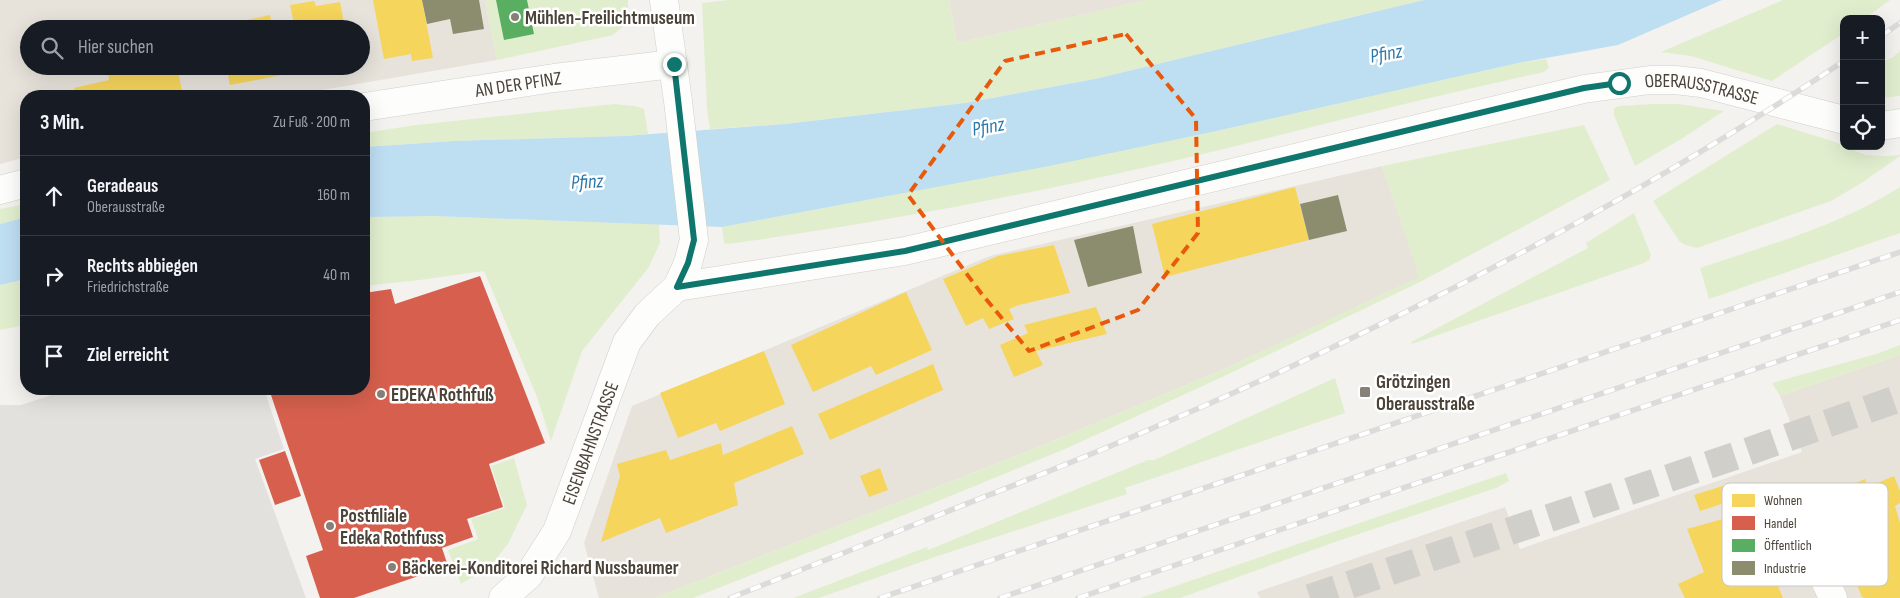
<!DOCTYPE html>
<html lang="de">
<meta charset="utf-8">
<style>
:root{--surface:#171b24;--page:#242831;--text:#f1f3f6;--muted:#9ea1a6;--line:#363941}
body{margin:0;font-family:"Sofia Sans Condensed",sans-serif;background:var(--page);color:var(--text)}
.controls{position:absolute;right:15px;top:15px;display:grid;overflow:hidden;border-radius:10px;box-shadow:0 5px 20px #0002}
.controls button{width:45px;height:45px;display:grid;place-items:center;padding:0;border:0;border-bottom:1px solid var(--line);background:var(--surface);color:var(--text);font:25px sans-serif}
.stop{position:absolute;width:15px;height:15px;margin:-11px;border:4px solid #0f766e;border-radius:50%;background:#fff}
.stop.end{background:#0f766e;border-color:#fff;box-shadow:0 1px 5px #0008}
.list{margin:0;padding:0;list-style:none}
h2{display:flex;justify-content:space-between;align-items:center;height:65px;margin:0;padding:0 20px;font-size:21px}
h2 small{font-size:16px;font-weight:400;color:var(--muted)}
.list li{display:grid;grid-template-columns:32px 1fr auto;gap:15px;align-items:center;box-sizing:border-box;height:80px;padding:0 20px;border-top:1px solid var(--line)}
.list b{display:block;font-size:19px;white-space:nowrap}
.list p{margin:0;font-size:16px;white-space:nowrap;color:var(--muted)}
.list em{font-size:16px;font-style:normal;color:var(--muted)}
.icon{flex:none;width:28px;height:28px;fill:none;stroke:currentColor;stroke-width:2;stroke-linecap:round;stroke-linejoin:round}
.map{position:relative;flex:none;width:1900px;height:598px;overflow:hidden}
.search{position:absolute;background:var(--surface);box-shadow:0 5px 20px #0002;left:20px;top:20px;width:350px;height:55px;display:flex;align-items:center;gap:12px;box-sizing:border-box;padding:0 18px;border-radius:28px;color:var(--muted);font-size:19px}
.panel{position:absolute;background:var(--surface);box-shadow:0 5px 20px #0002;left:20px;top:90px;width:350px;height:305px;border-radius:20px}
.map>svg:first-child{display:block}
</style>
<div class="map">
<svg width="1900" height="598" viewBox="0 0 1900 598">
<rect width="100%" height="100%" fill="#f3f2ee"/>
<g fill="#e7e3db" fill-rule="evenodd">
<path d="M0,0H485L497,60L287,96H26V157L0,164ZM29,29H361V66H29Z"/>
<polygon points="949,0 1147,0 957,43"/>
<polygon points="1382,166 1420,277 1229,367 1041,446 655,598 599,598 584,543 632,406 990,256"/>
<polygon points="1900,355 1900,598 1260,598 1257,592 1505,507 1520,549 1802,452 1780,396"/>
</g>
<g fill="#e1eece">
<polygon points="485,0 628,0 628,22 613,35 497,60"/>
<polygon points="728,0 949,0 957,43 1147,0 1424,0 1095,79 965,103 785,124 710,129 707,108 702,3"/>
<polygon points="1783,0 1890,0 1864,19 1844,19 1844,33 1772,81 1691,56 1661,52"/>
<polygon points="1900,51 1900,96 1881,98 1881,62 1892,58"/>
<path d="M1546,59L1549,68L1544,72C1417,99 1292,133 1165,163C1020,196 875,224 728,244L724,243L722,227L898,194L1212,132L1518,63Z"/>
<polygon points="614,104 635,106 644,109 648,134 625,136 454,141 364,147 364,133 416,125"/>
<polygon points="1652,104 1679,104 1724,111 1681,139 1635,166 1614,115 1614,108 1619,106"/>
<polygon points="1777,124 1832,141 1865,155 1887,156 1900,155 1900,156 1863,182 1831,201 1697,248 1685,245 1679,241 1653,201"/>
<polygon points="1584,125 1610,180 1422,281 1218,379 1065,449 909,513 693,598 655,598 1041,446 1229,367 1419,277 1382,166"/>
<path d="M1900,187V233L1709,299L1700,268C1768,245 1839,226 1900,187Z"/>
<polygon points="26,204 26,217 0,224 0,209"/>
<polygon points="1634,213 1651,255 1649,260 1644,263 1412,344 1411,342 1588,248 1586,243"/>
<polygon points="370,216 433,216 659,224 660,243 649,267 582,351 551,441 537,397 484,271 420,280 364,286 364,217"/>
<polygon points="26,279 26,325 0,330 0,285"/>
<polygon points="1900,345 1900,355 1780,396 1772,383 1876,354"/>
<polygon points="1335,378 1345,413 1125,488 1127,494 938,556 819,598 793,598 927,547 928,550 1148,460 1154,460"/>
<polygon points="514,458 527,505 508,544 491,565 461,584 448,550 478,539 471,519 505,508 491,466"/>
<polygon points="1506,473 1509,481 1496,488 1332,543 1180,598 1140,598"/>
</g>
<polygon fill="#e3e1dd" points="70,389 264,389 284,449 255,459 306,598 0,598 0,405 21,405"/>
<g fill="#bedef2">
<polygon points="1424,0 1722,0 1618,45 1518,63 1212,132 1049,166 722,227 433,216 364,217 364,147 454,141 625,136 785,124 965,103 1095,79"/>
<polygon points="26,217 26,279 0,285 0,224"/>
</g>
<g fill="#f6d55c">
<polygon points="373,0 422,0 433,58 412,61 411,54 384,59"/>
<polygon points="314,1 316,6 340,2 345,29 295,29 290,5"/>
<polygon points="270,15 273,29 218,29 218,26"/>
<polygon points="146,66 177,66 183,96 76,96 74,88 109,80 108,74"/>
<polygon points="226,66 280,66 282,75 230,85"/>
<polygon points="329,66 352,66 353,69 330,73"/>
<polygon points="1295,187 1309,240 1165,277 1152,224"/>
<polygon points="1054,245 1070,293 1019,305 1009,309 1014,319 989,329 983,318 966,326 943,279 998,256"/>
<polygon points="906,292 932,350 876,375 871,366 813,392 791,345"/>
<polygon points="1096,307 1107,334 1036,351 1043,365 1014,377 1000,345 1028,333 1024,325"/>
<polygon points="764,351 785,404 720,431 716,423 678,438 660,393"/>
<polygon points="933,364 943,390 830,440 818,414"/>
<polygon points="792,426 804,454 734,483 738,505 666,533 660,518 601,542 620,476 617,464 666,450 670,460 721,443 723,455"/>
<polygon points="880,468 888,490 869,497 860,476"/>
<polygon points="1894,476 1900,491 1900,503 1895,506 1900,523 1900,598 1865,598 1862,597 1821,498 1865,479 1868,487"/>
<polygon points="1729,484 1734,500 1700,511 1694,495"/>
<polygon points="1748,512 1783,598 1685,598 1678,584 1704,572 1687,529"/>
</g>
<g fill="#d6604d">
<polygon points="480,276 545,443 489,464 503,507 467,519 473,537 442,548 448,566 354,598 320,598 306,556 323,550 269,389 364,389 364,293 391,289 395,304"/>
<polygon points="285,451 301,496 275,505 259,460"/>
</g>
<polygon fill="#5aae61" points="496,0 527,0 534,34 504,40"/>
<g fill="#8c8c6e">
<polygon points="422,0 479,0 484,29 453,34 450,19 427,24"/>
<polygon points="1338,195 1347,231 1309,240 1300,204"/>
<polygon points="1133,226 1142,273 1088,287 1074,240"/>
</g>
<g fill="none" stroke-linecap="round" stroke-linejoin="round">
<polyline stroke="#d1cfca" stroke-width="28" stroke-dasharray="28 14" stroke-linecap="butt" points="1310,598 1738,455 1900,398"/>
<g stroke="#d1cfcb" stroke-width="29">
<g id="street">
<path id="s1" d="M364,107L554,78L673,64"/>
<polyline points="1881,126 1900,123"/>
<polyline points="0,190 26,183"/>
<path id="s2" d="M677,287L905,251L1584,89L1650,80H1675L1701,83L1844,120"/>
<polyline points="1798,521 1833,598"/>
<path id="s3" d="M503,598L529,575L557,531L627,342L647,315L677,287L688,263L694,240L678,101L664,0"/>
</g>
</g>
<use href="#street" stroke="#fdfdfc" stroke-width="28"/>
<g stroke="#dbdbda" stroke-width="5.5">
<g id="rail">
<polyline points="1881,36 1900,23"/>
<path d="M730,598C794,573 858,547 921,522C996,492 1072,463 1146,431C1388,328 1625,207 1844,61"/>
<polyline points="880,598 1900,252"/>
<polyline points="1000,598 1900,292"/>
<polyline points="1078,598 1900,320"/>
</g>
</g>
<use href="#rail" stroke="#fff" stroke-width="4" stroke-dasharray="11" stroke-linecap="butt"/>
</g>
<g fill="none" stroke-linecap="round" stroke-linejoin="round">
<polyline stroke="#0f766e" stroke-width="6" points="674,64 694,240 688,263 677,287 905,251 1584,88 1619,83"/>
</g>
<path fill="none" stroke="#e8590c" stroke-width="4" stroke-dasharray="10 6" stroke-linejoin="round" d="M1126,34L1196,119L1198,233L1138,310L1029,351L981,293L908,195L1005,61Z"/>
<g fill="#868078" stroke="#fff" stroke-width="2">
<circle cx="515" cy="17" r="5"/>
<rect x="1359" y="386" width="12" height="12" rx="2.5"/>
<circle cx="381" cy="394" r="5"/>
<circle cx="330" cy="526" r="5"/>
<circle cx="392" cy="567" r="5"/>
</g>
<g text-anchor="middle" stroke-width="5" stroke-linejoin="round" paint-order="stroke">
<g font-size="19" font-weight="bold" fill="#4b4338" stroke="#fff" text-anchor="start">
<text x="525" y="24">Mühlen-Freilichtmuseum</text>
<text x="1376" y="388">Grötzingen<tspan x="1376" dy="22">Oberausstraße</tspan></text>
<text x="391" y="401">EDEKA Rothfuß</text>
<text x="340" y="522">Postfiliale<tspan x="340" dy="22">Edeka Rothfuss</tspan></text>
<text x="402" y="574">Bäckerei-Konditorei Richard Nussbaumer</text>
</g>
<g font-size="19" fill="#4b4338" stroke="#fff">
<text dy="7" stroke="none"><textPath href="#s1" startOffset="156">AN DER PFINZ</textPath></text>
<text dy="7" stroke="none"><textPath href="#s2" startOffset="1048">OBERAUSSTRASSE</textPath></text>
<text dy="7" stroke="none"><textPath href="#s3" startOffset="181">EISENBAHNSTRASSE</textPath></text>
</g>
<g font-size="20" font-style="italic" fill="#2978ab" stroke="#fff">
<text transform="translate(1386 53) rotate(-10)" y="7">Pfinz</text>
<text transform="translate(988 126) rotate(-10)" y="7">Pfinz</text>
<text transform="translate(587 181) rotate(-3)" y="7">Pfinz</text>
</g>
</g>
<rect x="1722" y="483" width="166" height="103" rx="8" fill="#fff" stroke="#c9c7c3" stroke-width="1"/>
<rect x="1732" y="494" width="23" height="13" fill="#f6d55c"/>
<rect x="1732" y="516" width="23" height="14" fill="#d6604d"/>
<rect x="1732" y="539" width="23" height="13" fill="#5aae61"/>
<rect x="1732" y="561" width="23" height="14" fill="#8c8c6e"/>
<g font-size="14" fill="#4b4338">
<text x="1764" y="505">Wohnen</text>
<text x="1764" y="528">Handel</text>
<text x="1764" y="550">Öffentlich</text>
<text x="1764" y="573">Industrie</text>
</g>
</svg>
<div class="controls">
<button>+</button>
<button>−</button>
<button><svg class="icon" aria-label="locate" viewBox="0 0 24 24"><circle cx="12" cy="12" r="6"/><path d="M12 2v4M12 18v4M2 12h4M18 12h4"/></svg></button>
</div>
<div class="stop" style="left:1619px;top:83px"></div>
<div class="stop end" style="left:674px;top:64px"></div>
<div class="search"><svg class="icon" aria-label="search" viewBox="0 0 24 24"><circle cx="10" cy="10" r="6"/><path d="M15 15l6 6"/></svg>Hier suchen</div>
<section class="panel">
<h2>3 Min.<small>Zu Fuß · 200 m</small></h2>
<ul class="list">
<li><svg class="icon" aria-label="ahead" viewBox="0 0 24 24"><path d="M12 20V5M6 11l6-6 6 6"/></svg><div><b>Geradeaus</b><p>Oberausstraße</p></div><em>160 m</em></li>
<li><svg class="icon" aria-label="right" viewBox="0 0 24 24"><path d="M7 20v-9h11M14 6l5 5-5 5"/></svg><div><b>Rechts abbiegen</b><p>Friedrichstraße</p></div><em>40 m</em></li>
<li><svg class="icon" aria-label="arrive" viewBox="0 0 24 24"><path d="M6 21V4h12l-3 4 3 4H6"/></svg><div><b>Ziel erreicht</b></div></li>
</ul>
</section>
</div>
